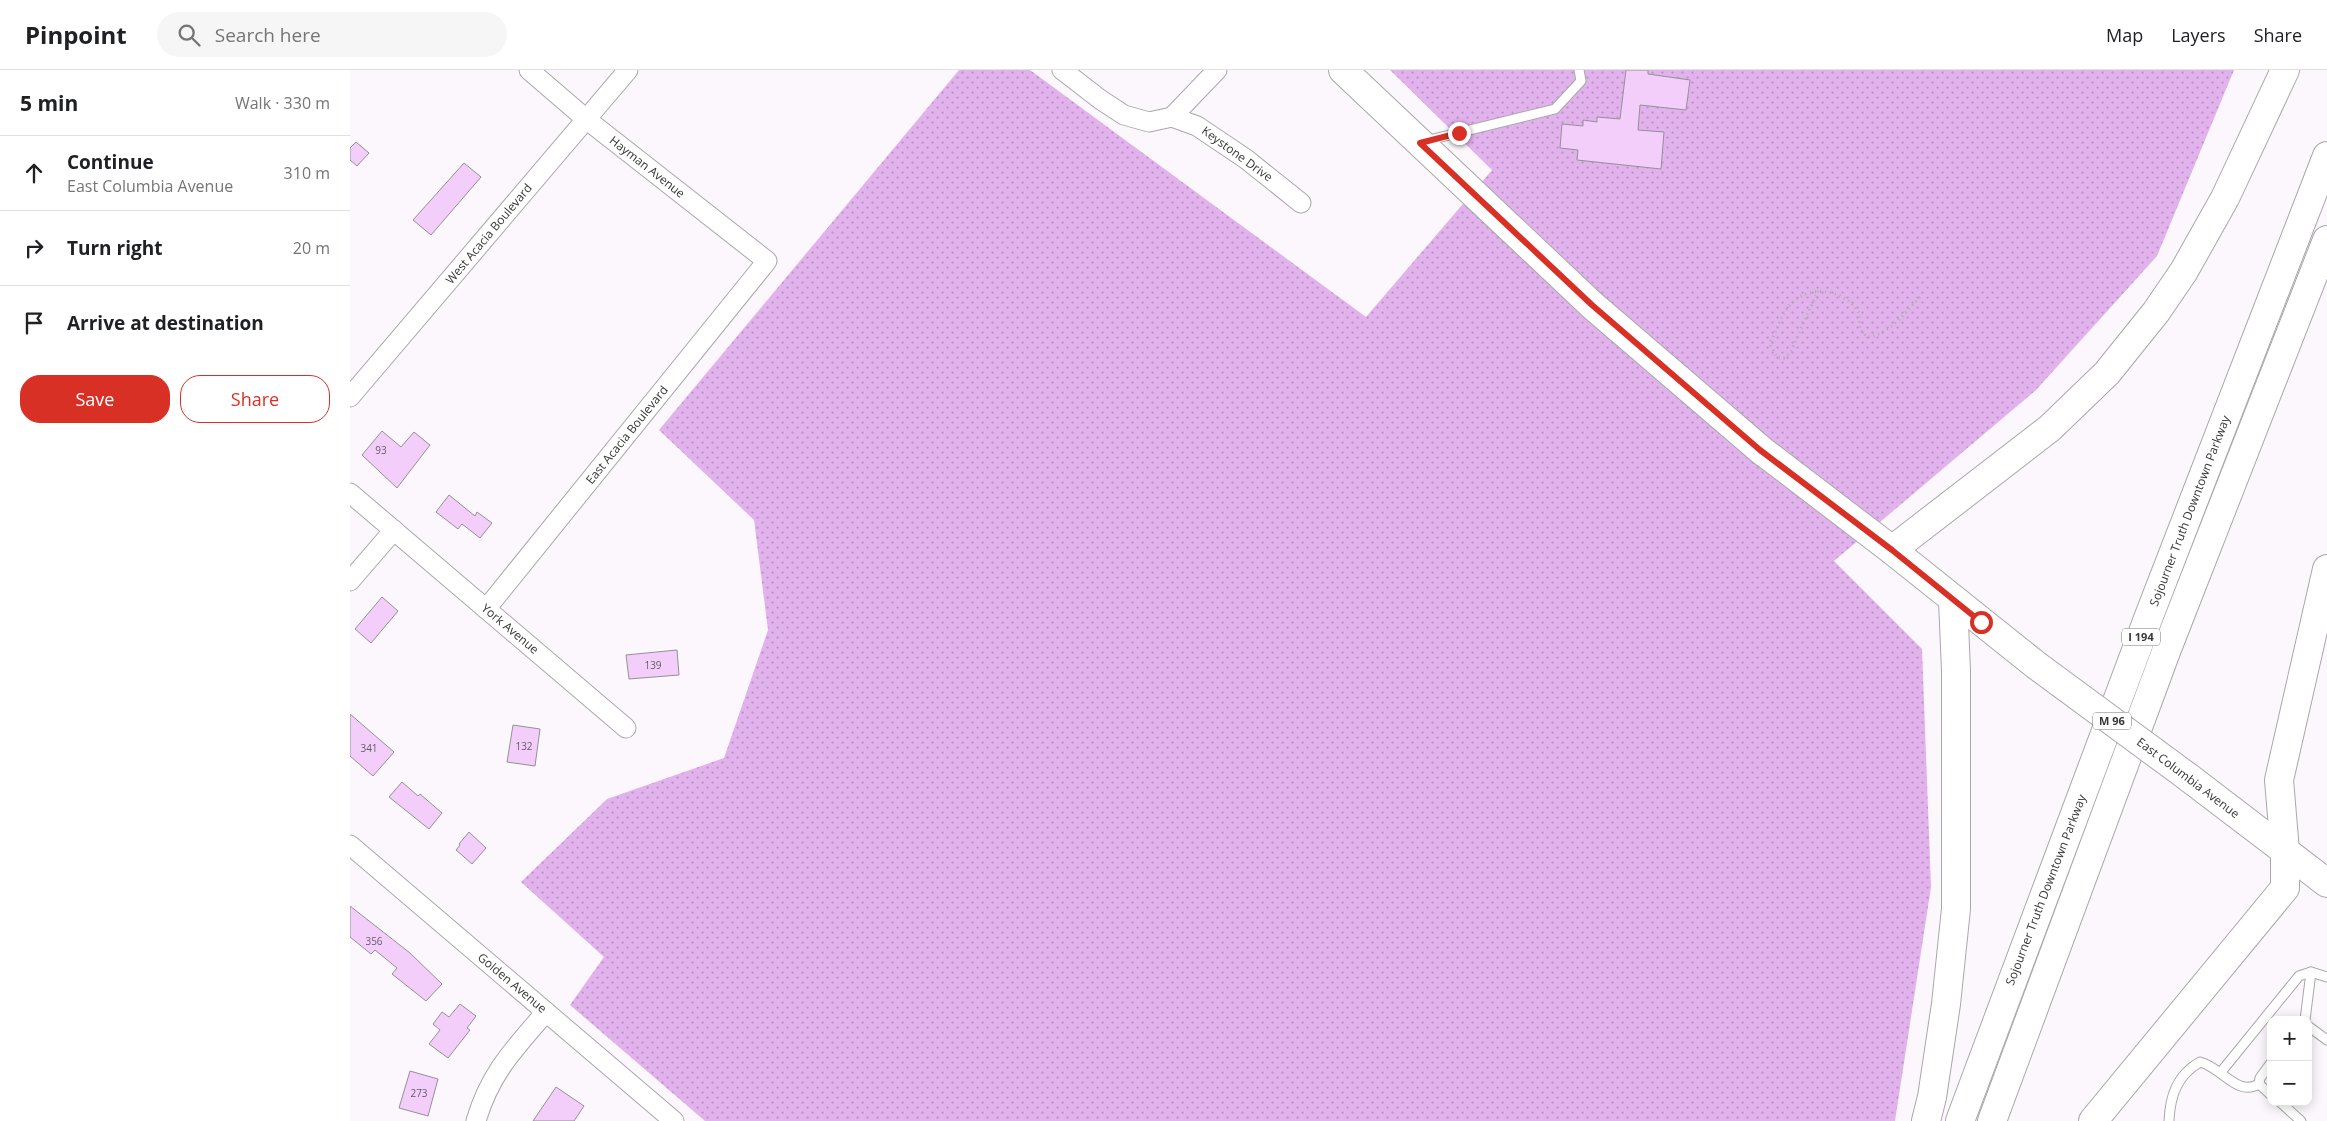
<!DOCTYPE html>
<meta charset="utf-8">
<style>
:root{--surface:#fff;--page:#f6f6f6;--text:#202124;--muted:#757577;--line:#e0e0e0;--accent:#d93025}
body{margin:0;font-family:"Open Sans",sans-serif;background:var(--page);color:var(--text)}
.controls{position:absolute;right:15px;bottom:15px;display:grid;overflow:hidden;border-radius:10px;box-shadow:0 2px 12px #0003}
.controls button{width:45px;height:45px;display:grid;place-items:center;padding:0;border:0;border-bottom:1px solid var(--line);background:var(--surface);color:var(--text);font:25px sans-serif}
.stop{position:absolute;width:15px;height:15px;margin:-11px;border:4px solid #d93025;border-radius:50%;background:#fff}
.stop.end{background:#d93025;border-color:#fff;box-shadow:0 1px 5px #0008}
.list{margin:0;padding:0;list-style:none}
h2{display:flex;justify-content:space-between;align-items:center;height:65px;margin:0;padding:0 20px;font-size:21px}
h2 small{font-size:16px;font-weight:400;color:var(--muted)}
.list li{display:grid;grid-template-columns:32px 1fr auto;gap:15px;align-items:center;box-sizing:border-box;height:75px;padding:0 20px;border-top:1px solid var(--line)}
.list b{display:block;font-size:19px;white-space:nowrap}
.list p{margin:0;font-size:16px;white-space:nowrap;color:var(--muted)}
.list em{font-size:16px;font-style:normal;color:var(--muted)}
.actions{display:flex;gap:10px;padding:15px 20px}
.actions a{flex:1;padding:11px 0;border:1px solid var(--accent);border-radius:20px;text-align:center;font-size:18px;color:var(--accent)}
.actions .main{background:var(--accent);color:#fff}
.icon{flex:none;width:28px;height:28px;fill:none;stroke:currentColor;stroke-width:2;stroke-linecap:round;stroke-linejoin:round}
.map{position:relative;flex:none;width:1977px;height:1051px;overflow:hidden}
header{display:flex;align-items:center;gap:30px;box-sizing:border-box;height:70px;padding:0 25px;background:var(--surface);border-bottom:1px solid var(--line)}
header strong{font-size:24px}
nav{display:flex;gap:28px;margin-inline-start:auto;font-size:18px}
.search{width:350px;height:45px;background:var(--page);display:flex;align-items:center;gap:12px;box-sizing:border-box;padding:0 18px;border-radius:28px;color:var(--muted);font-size:19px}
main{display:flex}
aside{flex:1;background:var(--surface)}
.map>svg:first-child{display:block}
</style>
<header>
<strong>Pinpoint</strong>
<div class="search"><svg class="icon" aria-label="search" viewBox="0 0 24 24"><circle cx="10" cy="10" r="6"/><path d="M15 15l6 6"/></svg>Search here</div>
<nav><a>Map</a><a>Layers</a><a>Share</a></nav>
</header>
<main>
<aside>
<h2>5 min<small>Walk · 330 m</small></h2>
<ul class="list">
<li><svg class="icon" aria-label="ahead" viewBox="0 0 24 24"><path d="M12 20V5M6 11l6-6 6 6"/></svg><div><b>Continue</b><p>East Columbia Avenue</p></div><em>310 m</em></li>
<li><svg class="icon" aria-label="right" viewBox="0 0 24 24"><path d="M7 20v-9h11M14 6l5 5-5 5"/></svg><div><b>Turn right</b></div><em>20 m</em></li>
<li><svg class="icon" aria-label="arrive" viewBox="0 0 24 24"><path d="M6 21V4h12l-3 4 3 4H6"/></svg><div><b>Arrive at destination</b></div></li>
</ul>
<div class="actions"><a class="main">Save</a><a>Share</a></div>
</aside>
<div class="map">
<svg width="1977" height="1051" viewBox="0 0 1977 1051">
<defs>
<pattern id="grass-dots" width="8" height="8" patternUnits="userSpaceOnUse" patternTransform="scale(1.25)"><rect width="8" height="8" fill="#e2b2ed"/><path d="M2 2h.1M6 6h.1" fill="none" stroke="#b892c1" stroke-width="1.8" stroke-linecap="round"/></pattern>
</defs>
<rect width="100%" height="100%" fill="#fbf7fc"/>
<polygon fill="url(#grass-dots)" points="609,0 680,0 1016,247 1142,100 1040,0 1884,0 1807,186 1686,320 1484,491 1572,579 1581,817 1545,1051 355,1051 220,935 254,887 171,812 257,729 374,688 418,560 404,450 309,360"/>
<g fill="#f3cefa" stroke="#949195">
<polygon points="1276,0 1298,0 1298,4 1340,10 1336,40 1290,35 1288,60 1314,62 1311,99 1227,90 1228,80 1210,78 1212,54 1233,56 1233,50 1247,52 1247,47 1270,49"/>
<polygon points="6,72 19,83 7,96 0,90 0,78"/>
<polygon points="114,93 131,107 81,165 63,150"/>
<polygon points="32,361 51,377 64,362 80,375 47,418 12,385"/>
<polygon points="99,425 125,446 127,442 142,453 130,468 112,454 108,459 86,442"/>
<polygon points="32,527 48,541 21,573 5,559"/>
<polygon points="327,580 329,605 279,609 276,585"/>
<polygon points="0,644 44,682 23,706 0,686"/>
<polygon points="163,655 190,659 185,696 157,692"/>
<polygon points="52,712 68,726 70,724 92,743 79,759 39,727"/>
<polygon points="119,762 136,778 122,794 106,780 110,775 109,774"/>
<polygon points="0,836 60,883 92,914 76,931 42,904 47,898 25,880 21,884 0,867"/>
<polygon points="110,934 126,946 117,958 120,960 98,988 79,974 90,960 83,954 92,942 99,947"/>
<polygon points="60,1001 88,1009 78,1046 49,1038"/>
<polygon points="206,1017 234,1036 224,1051 183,1051"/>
</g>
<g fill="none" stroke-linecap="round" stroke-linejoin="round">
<g stroke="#aaa7ab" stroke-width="11">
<g id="lane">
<polyline points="1075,71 1205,39 1231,11 1229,0"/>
<polyline points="1955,950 1961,902"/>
<polyline points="1958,956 1977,970"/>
<polyline points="1921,993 1910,1008 1909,1014 1921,1025"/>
<polyline points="1871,1002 1949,906 1961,902 1977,907"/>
<polyline points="1930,1032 1951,1051"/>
<path d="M1819,1051C1820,1026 1827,1005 1850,992C1873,998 1887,1027 1909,1014"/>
</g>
</g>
<g stroke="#aaa7ab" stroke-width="21">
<g id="street">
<polyline points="712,0 751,30 774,45 799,52 822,47 847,56 896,89 951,133"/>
<polyline points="822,47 867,0"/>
<polyline points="0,327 278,0"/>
<polyline points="0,423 276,658"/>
<polyline points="0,511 44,460"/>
<polyline points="136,539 417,191 236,49 179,0"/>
<polyline points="0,775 324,1051"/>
<path d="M126,1051C140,1003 164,979 196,942"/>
</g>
</g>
<g stroke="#aaa7ab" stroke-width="30">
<g id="primary">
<polyline points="993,0 1242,235 1411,380 1542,480 1686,595"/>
<polyline points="1838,707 1977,813"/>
</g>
</g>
<g stroke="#aaa7ab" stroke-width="30">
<g id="highway">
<polyline points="1542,480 1700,358 1757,303 1806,242 1834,201 1875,128 1935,0"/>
<polyline points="1576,1051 1582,1027 1596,934 1606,839 1606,601 1603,530"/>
<polyline points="1610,1051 1799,546 1977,86"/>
<polyline points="1642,1051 1817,579 1977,170"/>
<polyline points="1743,1051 1935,818 1935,781 1929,710 1977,499"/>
</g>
</g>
<path stroke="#aeabae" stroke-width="3" stroke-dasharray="1 4" stroke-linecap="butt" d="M1468,221L1441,281L1434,288L1427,287L1421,276V271C1427,260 1431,245 1439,236C1458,213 1495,219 1509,243L1510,260L1517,267C1539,266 1557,240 1571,226"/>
<use href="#lane" stroke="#fff" stroke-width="9"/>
<use href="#street" stroke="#fff" stroke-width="19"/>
<use href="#primary" stroke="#fff" stroke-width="28"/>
<use href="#highway" stroke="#fff" stroke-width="28"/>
<g stroke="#aaa7ab" stroke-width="30" stroke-linecap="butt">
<polyline id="primary-bridge" points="1686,595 1838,707"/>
</g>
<use href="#primary-bridge" stroke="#fff" stroke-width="28"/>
</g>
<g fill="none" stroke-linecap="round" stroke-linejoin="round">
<polyline stroke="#d93025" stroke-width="6" points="1109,63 1070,73 1242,235 1410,380 1542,480 1631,552"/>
</g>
<g text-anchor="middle" stroke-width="4" stroke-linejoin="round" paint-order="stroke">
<g font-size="10" fill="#675c68">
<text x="31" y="384">93</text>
<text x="303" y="599">139</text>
<text x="174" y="680">132</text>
<text x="19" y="682">341</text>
<text x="24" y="875">356</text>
<text x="69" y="1027">273</text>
</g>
<g fill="#fff" stroke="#747274" stroke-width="1">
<rect x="1772" y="558.5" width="38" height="17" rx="4"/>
<rect x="1743" y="642.5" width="38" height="17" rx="4"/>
</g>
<g font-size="11" font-weight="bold" fill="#383638">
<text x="1791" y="571">I 194</text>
<text x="1762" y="655">M 96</text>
</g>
<g font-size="12" fill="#383638" stroke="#fff">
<text transform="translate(887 84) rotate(36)" y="4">Keystone Drive</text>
<text transform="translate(297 97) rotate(38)" y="4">Hayman Avenue</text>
<text transform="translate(139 164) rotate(-50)" y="4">West Acacia Boulevard</text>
<text transform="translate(277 365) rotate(-51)" y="4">East Acacia Boulevard</text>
<text transform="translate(1840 441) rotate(-69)" y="4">Sojourner Truth Downtown Parkway</text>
<text transform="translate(160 559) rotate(40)" y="4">York Avenue</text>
<text transform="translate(1838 708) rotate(37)" y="4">East Columbia Avenue</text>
<text transform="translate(1696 820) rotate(-69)" y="4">Sojourner Truth Downtown Parkway</text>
<text transform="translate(162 913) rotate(40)" y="4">Golden Avenue</text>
</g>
</g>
</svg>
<div class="controls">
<button>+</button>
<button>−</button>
</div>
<div class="stop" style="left:1631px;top:552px"></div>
<div class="stop end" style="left:1109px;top:63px"></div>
</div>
</main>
